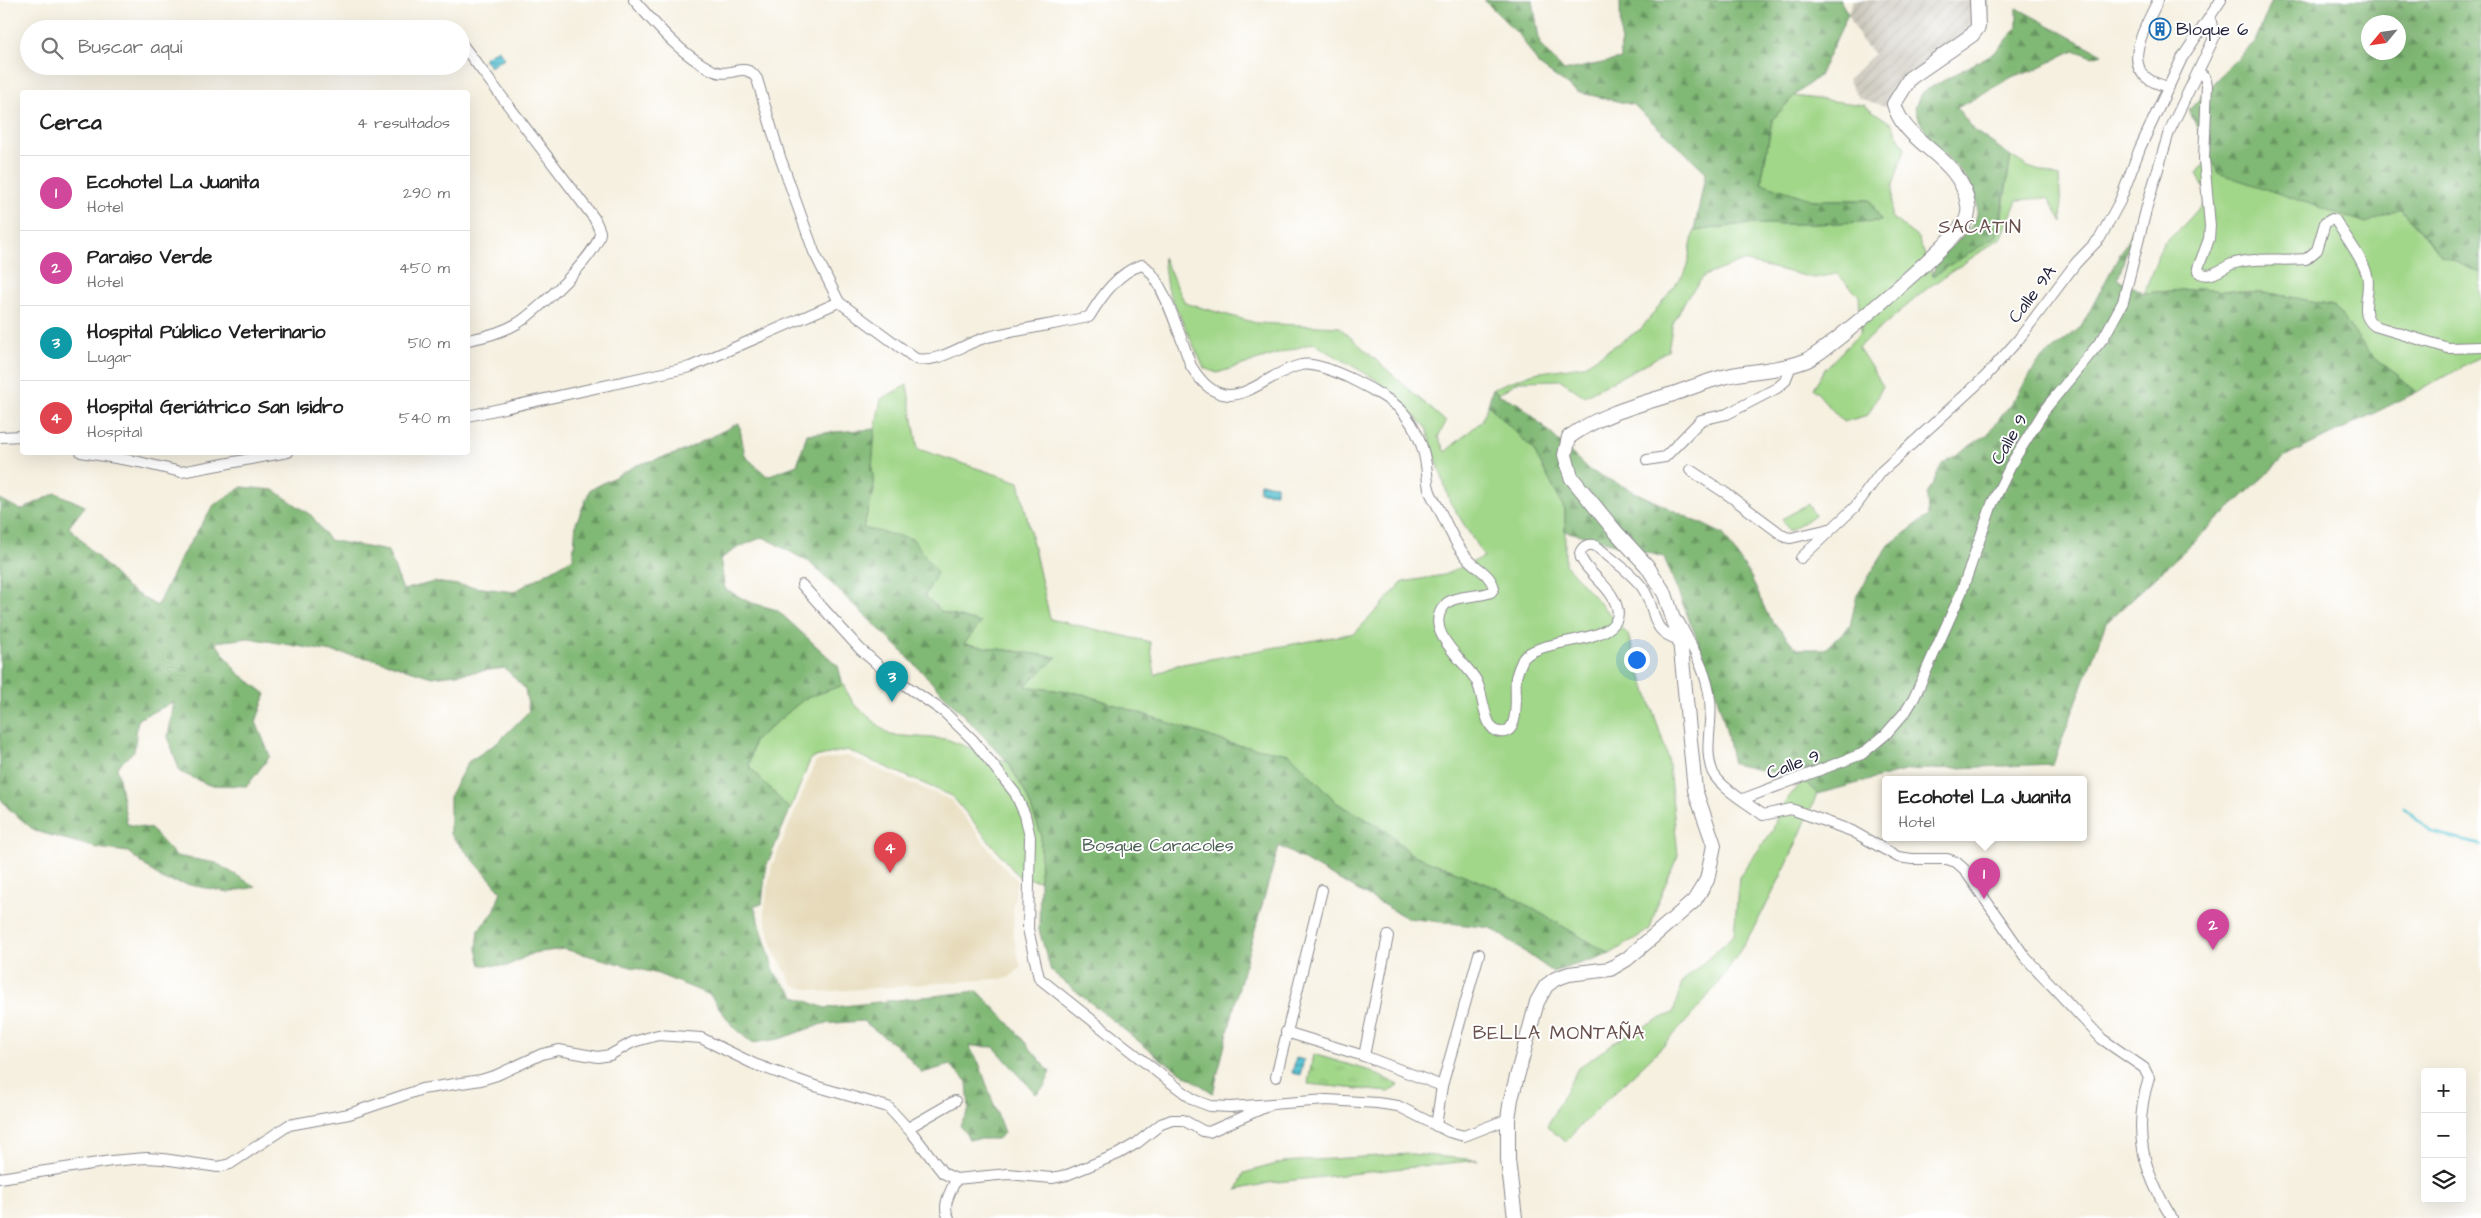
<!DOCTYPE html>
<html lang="es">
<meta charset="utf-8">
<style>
:root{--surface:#fff;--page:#f2f2f2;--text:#222;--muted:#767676;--line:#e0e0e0;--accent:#7c3aed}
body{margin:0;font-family:"Architects Daughter",sans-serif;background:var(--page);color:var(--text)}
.controls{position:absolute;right:15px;bottom:15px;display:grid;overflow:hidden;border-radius:5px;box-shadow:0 5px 20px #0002}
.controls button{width:45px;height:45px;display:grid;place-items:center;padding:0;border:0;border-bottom:1px solid var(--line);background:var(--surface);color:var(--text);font:25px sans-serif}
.compass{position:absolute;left:2361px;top:15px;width:45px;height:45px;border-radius:50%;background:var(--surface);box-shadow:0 5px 20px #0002;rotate:241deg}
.you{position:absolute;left:1636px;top:659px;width:18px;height:18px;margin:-12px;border:4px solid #fff;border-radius:50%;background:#1a73e8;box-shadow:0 0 0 8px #1a73e833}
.badge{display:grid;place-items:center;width:32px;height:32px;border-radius:50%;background:var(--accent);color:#fff;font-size:16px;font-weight:700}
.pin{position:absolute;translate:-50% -41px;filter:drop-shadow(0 1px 2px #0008)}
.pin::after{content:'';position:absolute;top:26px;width:18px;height:15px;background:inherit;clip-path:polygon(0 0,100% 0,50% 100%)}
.popup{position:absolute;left:1882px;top:776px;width:205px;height:65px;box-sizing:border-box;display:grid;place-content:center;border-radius:5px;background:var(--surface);filter:drop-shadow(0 1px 4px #0005);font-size:16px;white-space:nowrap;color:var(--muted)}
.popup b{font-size:19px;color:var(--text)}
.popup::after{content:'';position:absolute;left:50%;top:100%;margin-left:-10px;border:10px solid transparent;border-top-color:var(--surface)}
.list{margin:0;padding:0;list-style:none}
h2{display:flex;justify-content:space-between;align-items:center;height:65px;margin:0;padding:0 20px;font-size:21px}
h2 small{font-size:16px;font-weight:400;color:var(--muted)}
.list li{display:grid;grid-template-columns:32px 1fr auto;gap:15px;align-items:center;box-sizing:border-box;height:75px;padding:0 20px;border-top:1px solid var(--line)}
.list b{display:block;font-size:19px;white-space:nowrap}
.list p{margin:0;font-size:16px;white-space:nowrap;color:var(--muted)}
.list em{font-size:16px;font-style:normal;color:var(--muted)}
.icon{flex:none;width:28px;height:28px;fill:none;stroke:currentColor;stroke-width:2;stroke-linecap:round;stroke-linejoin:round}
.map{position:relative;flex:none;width:2481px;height:1218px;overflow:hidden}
.search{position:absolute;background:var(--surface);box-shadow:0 5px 20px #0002;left:20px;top:20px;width:450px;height:55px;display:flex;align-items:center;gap:12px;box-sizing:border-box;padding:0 18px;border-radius:28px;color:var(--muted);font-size:19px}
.panel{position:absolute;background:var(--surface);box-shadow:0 5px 20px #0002;left:20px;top:90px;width:450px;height:365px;border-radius:5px}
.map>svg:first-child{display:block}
</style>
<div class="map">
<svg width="2481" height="1218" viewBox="0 0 2481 1218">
<defs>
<pattern id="industrial-furrows" width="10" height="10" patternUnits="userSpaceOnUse" patternTransform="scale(1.25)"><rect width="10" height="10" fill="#c8c4b8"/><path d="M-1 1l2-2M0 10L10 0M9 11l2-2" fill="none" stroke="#aca89f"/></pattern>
<pattern id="forest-firs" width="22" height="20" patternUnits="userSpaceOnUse" patternTransform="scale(1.25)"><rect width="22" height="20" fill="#80b875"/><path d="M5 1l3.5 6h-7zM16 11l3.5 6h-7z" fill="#689561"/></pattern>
<pattern id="park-tufts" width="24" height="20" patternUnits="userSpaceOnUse" patternTransform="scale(1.25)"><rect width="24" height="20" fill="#a1d789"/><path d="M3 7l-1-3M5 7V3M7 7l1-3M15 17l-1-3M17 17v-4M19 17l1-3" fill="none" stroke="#8ab877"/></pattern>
<pattern id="water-rules" width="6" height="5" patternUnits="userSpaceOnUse" patternTransform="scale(1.25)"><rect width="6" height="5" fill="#5cc6d6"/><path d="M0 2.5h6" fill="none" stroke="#4ca0af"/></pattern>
</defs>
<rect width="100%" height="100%" fill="#fff"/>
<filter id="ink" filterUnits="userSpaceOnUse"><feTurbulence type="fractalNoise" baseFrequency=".02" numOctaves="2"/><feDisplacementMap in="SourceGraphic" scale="10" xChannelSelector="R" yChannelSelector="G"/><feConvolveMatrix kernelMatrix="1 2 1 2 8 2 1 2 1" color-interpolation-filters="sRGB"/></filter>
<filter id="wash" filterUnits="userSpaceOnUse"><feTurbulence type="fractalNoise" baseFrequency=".0096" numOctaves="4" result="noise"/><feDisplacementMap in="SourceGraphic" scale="20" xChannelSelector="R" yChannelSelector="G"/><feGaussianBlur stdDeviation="1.12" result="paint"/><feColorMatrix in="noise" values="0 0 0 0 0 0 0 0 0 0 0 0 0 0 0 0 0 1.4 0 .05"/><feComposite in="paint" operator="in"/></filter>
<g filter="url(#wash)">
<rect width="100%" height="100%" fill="#f5f0e0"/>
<polygon fill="#e6daba" points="847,756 951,800 1003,867 1017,880 1013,906 1014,938 1021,968 1008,978 823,992 794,986 774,952 764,912 772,866 816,761"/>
<polygon fill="url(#industrial-furrows)" points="1853,0 1988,0 1988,17 1980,30 1938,52 1894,106 1881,105 1859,98 1848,80 1874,54 1862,41 1848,14"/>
<g fill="#a1d789" stroke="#627c62">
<polygon points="1794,96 1864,105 1892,124 1905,149 1893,185 1891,217 1918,238 1933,275 2001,222 2011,156 2028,167 2059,177 2062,222 2048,198 2017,200 2002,237 1929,287 1858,347 1883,386 1868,415 1843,422 1813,388 1825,369 1861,332 1859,296 1837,274 1814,278 1743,261 1704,276 1686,299 1673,323 1668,350 1651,361 1584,396 1561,380 1519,381 1498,394 1493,388 1534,373 1583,366 1641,329 1686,271 1694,231 1744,224 1815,224 1881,221 1870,200 1813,200 1761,183 1772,120"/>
<polygon points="2211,156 2218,173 2401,209 2442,256 2481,273 2481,356 2417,392 2370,353 2333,305 2275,294 2197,289 2144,293 2163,243 2177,232 2204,203 2206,193 2197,173"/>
<polygon points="1163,257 1185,303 1256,323 1339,327 1446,422 1438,437 1445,452 1482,421 1488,405 1533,449 1565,510 1565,564 1628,635 1668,757 1678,855 1659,899 1650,929 1610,954 1499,889 1411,854 1387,831 1337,803 1290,755 1232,744 1083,694 1024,686 1056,657 963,644 980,623 942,612 924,596 863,528 874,491 872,467 875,429 881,399 907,385 918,449 1019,482 1050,619 1150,642 1155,675 1177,665 1355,633 1403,582 1444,575 1484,557 1450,502 1426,427 1375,379 1313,343 1217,373 1204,368 1167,288"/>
<polygon points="1808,504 1815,515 1789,531 1782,519"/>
<polygon points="843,685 854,704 890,735 946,739 1008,762 1026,794 1041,834 1040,881 1018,876 952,796 847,750 811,758 790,810 749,766 754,741 804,699"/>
<path d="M1803,779L1817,794C1791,858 1759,928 1718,983C1675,1042 1614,1088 1565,1142L1547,1126L1578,1068L1624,1036L1673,1013L1682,982L1734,935L1739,877L1773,830L1779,810Z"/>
<polygon points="1411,1154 1478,1160 1268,1183 1237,1190 1244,1173 1283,1162"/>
</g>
<g fill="url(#forest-firs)" stroke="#516d58" fill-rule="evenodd">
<polygon points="1484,0 1533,0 1540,45 1564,71 1621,59 1620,0 1840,0 1848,14 1819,76 1794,96 1772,120 1761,183 1813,200 1870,200 1881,221 1815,224 1744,224 1694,231 1706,172 1634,105 1577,92 1539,65 1521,37"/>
<path d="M2272,0H2481V273L2442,256L2401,209L2366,223L2218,173L2189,110L2228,67L2255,42ZM2368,22H2398V52H2368Z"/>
<path d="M2017,8L2102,54L2093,57L2074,50L2032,71L2014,76L1957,108L1975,131L2011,156L1997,236L1933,276C1934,272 1934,268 1936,264C1942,248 1974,235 1977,214C1981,185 1951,163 1934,144C1925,133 1919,121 1915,107L1921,93L1992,54L2004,43L2017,28Z"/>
<polygon points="2134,228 2118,279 2144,293 2197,289 2275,294 2333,305 2370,353 2417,392 2285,457 2106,623 2053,764 1908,770 1817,794 1803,779 1733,764 1725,725 1709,669 1664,557 1565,531 1565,510 1533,449 1488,405 1493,388 1498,394 1521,405 1589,470 1723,534 1751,577 1768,616 1797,649 1825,649 1850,626 1857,595 1889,545 1928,516 1927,495 1942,464 1988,434 2016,397 2039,361 2081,327"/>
<polygon points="739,423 745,456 767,476 797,465 807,434 875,429 872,467 874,491 863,528 913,539 937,573 925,596 942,612 981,623 964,644 1057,657 1025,686 1083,694 1232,744 1290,754 1337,803 1387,831 1411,854 1499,889 1610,954 1553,972 1491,928 1407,918 1279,846 1243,971 1213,1093 1162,1060 1051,971 1039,930 1041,834 1026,794 1008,762 898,647 809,562 763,537 739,547 720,559 725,589 749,602 777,610 838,666 843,685 804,699 754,741 749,766 790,810 766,867 762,904 754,905 775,974 796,997 825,1008 978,991 1007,1021 1050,1072 1045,1086 1036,1094 994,1047 969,1046 979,1063 1004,1133 997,1139 969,1139 960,1125 969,1110 967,1082 950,1065 922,1073 902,1050 863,1021 822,1024 779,1039 752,1043 734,1028 710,995 658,974 564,949 533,953 507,966 481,965 477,949 479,929 494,912 501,891 450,834 450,795 468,762 497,743 529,711 525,689 505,668 432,677 374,659 249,638 215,642 237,672 266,694 256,722 270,756 247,786 209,785 180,772 168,737 174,702 138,719 134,751 117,767 127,824 151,829 176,856 216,863 256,887 228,892 163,880 128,852 97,848 35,831 9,809 0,798 0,499 21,510 56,493 85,506 69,527 127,588 157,606 182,555 214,505 242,487 274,490 312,516 329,540 388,551 403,590 434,582 514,592 573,558 576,523 590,490 637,465 681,452"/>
</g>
<polygon fill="url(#park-tufts)" stroke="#627c62" points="1313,1054 1367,1070 1399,1085 1389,1092 1308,1084"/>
<g fill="url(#water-rules)" stroke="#3f7488">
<polygon points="498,49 504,58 490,67 484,58"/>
<polygon points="1260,483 1276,485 1276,493 1259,492"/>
<polygon points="1296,1058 1304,1060 1300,1075 1292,1073"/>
</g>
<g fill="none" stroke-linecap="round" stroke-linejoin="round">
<polyline stroke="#5cc6d6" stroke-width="3" points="2404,808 2432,833 2481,845"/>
</g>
</g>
<g filter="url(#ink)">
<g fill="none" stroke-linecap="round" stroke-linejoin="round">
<g stroke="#8c898e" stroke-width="12">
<g id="street">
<path d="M634,0C658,27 679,53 712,70C730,80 744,59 757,79L780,157L814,252L839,302L916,359C942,363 963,343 988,337C1021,329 1056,324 1089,317C1101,297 1118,272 1142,265C1161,272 1183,345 1191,366C1228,427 1260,374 1301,365C1321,360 1388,395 1402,411C1417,428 1425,451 1427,473C1428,484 1428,489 1433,498C1445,518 1453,543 1469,560C1479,570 1490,574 1494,588L1491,592C1477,598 1453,594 1444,606C1423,631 1465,661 1476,680C1484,693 1483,730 1500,732C1522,735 1514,690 1516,677C1518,670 1520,665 1523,659C1540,634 1643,648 1612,596C1604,582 1588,573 1581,558L1580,553C1583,546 1588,543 1596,546C1611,559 1630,571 1642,587C1659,611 1647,631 1680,640"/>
<path d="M2158,0C2149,21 2123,60 2147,78C2153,83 2161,85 2169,87"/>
<path d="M461,43L594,218C596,222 599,228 600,232C600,253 537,311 518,323C503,332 485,337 468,340"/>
<path d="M2198,72L2205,77L2207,85L2204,159L2210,226L2209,239L2198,268L2200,273C2211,279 2222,268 2232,264C2254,257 2283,261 2306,259L2317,250L2325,223L2332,219L2336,221C2345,236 2363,259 2367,275C2372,293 2357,314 2375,326L2448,348L2481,347"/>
<polyline points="468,416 690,367 839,302"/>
<polyline points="0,437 22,436"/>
<polyline points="81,452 139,462 181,472 288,452"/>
<polyline points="1647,460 1665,457 1701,420 1727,414 1777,388 1785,381 1791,366"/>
<polyline points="1690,470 1727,494 1785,537 1791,538 1829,529"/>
<polyline points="1801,558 1855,507 1881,472 1985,377 2018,340 2076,263 2100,238 2120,201 2140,148 2182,58 2221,0"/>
<polyline points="802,585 860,649 886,672 944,712 973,740 1015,793 1025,815 1030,837 1028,929 1039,978 1161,1075 1194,1100 1210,1106 1230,1107 1327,1100 1377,1103 1398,1106 1449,1132 1464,1136 1508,1119"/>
<path d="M1679,622C1692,647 1707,671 1710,700C1713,723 1703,751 1713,773C1721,788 1749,804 1763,815L1791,809L1852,831L1898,857L1912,859H1947L1956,862L1964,869L2025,957L2102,1039L2144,1068L2149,1078C2132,1131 2143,1172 2172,1218"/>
<polyline points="1743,799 1862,754 1885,735 1906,711 1914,698 1961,593 1992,504 2013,461 2046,408 2104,337 2123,302 2147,206 2169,132 2214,38 2210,16"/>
<polyline points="1286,1032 1364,1056 1442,1086"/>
<polyline points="1364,1056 1388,936"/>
<polyline points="1276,1077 1322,890"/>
<polyline points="1436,1126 1442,1086 1479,954"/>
<polyline points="908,1128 955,1101"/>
<polyline points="0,1178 111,1161 146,1158 163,1159 218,1167 230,1164 289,1125 349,1114 422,1089 481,1080 497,1075 542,1054 559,1050 598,1057 610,1055 633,1042 658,1035 701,1038 754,1064 815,1086 888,1107 913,1134 943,1173 956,1179 1008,1174 1052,1178 1067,1175 1118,1154 1137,1143 1161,1124 1172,1120 1183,1120 1203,1131 1209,1132 1270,1105"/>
<path d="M949,1218C941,1205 951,1192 956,1179"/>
</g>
</g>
<g stroke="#8c898e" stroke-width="16">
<path id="secondary" d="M1515,1218L1508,1160V1119L1511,1099L1537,1002L1546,986L1555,979L1569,974L1610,969L1627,959L1694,901L1707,880L1714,845L1695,790L1680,640L1665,594L1647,566L1615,531L1571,477L1565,455L1569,437C1601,414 1637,405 1673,394C1691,388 1709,380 1727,376C1753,370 1779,371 1805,361C1827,352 1956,240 1966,220C1968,216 1969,209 1968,205C1961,155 1906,147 1894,104L1910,78L1972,35L1978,27L1977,0"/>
</g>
<use href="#street" stroke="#fff" stroke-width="10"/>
<use href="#secondary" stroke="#fff" stroke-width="14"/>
</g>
</g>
<defs>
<g id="building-ring" transform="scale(1.125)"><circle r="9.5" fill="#fff" stroke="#1f6fb2" stroke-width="1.5"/><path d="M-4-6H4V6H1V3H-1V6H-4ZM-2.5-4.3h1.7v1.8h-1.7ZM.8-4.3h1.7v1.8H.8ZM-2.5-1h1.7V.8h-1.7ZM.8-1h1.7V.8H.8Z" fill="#1f6fb2"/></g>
</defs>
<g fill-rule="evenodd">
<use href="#building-ring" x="2160" y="29"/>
</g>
<g text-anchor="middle" stroke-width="4" stroke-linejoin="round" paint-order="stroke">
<g font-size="18" fill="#22223b" stroke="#fff" text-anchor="start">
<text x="2176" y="35">Bloque 6</text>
</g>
<g font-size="18" fill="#22223b" stroke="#fff">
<text transform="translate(2032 294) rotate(-53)" y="6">Calle 9A</text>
<text transform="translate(2009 439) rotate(-60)" y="6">Calle 9</text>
<text transform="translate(1793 764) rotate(-20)" y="6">Calle 9</text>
</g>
<g font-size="18" fill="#4e6156" stroke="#fff">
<text x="1158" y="851">Bosque Caracoles</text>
</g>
<g font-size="19" letter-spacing="1" fill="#69524e" stroke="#fff">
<text x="1980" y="233">SACATIN</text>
<text x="1559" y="1039">BELLA MONTAÑA</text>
</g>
</g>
</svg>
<div class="controls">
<button>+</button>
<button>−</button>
<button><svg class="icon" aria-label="layers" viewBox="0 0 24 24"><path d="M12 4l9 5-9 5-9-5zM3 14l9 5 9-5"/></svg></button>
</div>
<svg class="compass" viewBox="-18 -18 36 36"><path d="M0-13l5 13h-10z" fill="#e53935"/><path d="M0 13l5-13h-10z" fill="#767676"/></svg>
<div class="you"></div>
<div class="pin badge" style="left:1984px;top:899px;background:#d1479c">1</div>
<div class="popup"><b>Ecohotel La Juanita</b>Hotel</div>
<div class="pin badge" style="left:2213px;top:950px;background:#d1479c">2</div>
<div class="pin badge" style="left:892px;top:702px;background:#0f9aa8">3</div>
<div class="pin badge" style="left:890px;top:873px;background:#e0444e">4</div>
<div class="search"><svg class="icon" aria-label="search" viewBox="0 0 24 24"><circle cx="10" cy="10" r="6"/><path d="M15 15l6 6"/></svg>Buscar aquí</div>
<section class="panel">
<h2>Cerca<small>4 resultados</small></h2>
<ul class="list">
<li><span class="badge" style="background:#d1479c">1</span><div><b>Ecohotel La Juanita</b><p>Hotel</p></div><em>290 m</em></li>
<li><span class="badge" style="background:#d1479c">2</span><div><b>Paraiso Verde</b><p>Hotel</p></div><em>450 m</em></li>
<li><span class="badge" style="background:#0f9aa8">3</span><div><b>Hospital Público Veterinario</b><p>Lugar</p></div><em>510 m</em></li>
<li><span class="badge" style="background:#e0444e">4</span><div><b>Hospital Geriátrico San Isidro</b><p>Hospital</p></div><em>540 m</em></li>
</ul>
</section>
</div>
